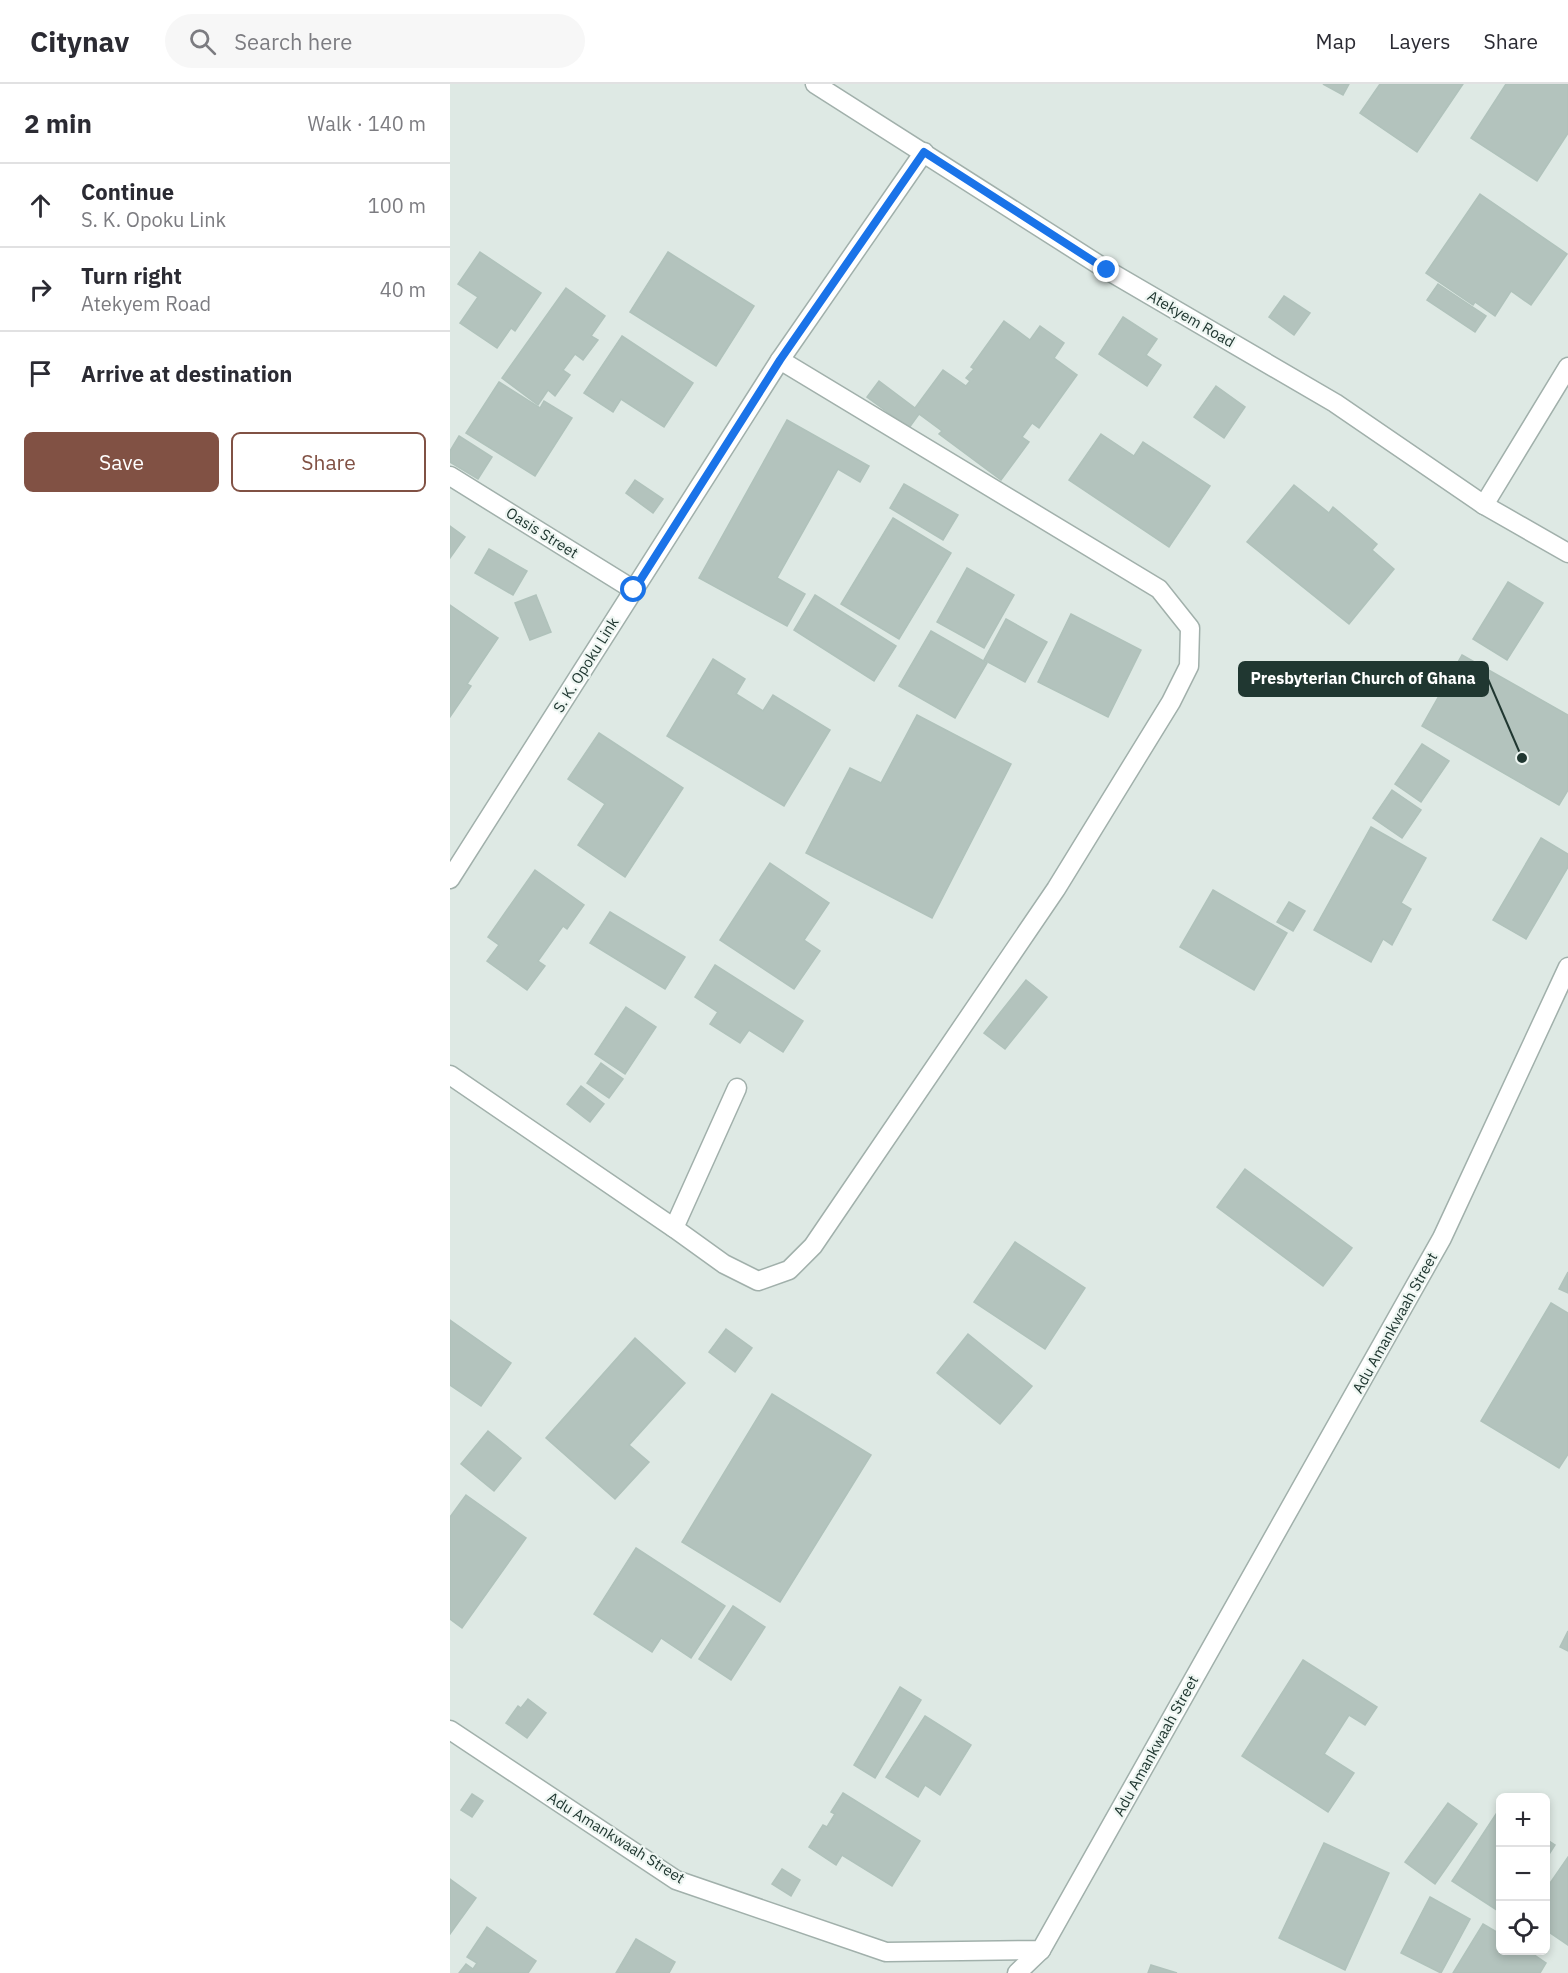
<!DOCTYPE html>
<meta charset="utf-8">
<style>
:root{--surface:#fff;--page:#f7f7f7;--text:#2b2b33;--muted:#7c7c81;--line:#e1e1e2;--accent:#815144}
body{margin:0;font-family:"IBM Plex Sans",sans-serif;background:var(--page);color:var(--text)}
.controls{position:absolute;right:18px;bottom:18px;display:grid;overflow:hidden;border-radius:9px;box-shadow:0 3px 9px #0003}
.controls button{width:54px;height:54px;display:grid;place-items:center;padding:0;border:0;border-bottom:2px solid var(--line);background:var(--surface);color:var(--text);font:30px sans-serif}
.stop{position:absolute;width:18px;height:18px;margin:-14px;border:4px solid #1a73e8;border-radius:50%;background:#fff}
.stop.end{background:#1a73e8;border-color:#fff;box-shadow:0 2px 6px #0008}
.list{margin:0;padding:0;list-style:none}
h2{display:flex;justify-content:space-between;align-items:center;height:78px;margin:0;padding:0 24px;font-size:26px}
h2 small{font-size:20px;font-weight:400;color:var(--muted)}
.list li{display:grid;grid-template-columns:39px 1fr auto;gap:18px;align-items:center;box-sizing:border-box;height:84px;padding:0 24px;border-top:2px solid var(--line)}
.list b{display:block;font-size:22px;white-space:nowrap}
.list p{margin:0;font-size:20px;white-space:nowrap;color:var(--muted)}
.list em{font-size:20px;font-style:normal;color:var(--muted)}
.actions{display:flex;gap:12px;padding:18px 24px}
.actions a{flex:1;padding:14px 0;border:2px solid var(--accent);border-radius:9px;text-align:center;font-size:21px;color:var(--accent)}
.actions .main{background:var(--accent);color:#fff}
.icon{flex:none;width:33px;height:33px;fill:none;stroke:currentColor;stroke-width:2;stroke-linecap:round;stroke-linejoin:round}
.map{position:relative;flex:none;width:1118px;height:1889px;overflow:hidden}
header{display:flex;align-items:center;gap:36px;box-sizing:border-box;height:84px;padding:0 30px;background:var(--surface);border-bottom:2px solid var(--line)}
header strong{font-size:28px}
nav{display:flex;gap:33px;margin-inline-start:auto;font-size:21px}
.search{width:420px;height:54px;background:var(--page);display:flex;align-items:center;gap:15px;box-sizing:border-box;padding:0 21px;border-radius:33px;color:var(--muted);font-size:22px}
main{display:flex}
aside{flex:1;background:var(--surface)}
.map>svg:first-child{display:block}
</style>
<header>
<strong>Citynav</strong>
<div class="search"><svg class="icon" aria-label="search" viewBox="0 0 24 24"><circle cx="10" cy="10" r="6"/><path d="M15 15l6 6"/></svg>Search here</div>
<nav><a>Map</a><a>Layers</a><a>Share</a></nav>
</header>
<main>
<aside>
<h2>2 min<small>Walk · 140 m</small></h2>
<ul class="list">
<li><svg class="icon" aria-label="ahead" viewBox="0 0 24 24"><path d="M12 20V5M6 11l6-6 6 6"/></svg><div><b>Continue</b><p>S. K. Opoku Link</p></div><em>100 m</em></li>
<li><svg class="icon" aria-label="right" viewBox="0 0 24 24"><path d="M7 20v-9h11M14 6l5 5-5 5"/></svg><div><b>Turn right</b><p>Atekyem Road</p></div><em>40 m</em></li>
<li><svg class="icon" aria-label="arrive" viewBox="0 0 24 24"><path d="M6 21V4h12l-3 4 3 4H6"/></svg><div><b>Arrive at destination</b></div></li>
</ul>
<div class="actions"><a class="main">Save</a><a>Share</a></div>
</aside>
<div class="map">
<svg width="1118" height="1889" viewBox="0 0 1118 1889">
<rect width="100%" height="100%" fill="#dee9e4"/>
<g fill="#b3c3bd" stroke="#b0c2bb" stroke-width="1.5">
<polygon points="873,0 899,0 893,11"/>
<polygon points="930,0 1013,0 967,68 910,29"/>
<polygon points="1056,0 1118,0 1118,49 1087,97 1021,54"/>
<polygon points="1030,110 1117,170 1081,221 1061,207 1045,232 1025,218 1023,221 976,189"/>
<polygon points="30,168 91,209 65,247 61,244 47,264 10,239 28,213 8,200"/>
<polygon points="218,168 304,222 266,282 180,228"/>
<polygon points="988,200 1036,232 1025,248 977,216"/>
<polygon points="116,204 155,232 141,252 148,256 133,276 125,270 113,286 120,291 105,312 98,306 88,321 52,294"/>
<polygon points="834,212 860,229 844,251 819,233"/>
<polygon points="673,233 707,255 696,271 711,281 697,302 649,270"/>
<polygon points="554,237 580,256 590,242 614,259 604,274 627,291 589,344 582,339 572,353 579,358 551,396 489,350 492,347 469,330 459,344 417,313 429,297 465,324 493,286 516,302 520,297 516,294 524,285 521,283"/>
<polygon points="172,252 243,299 214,343 171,315 163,328 134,309"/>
<polygon points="49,298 90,324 94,317 122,334 85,392 16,349"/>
<polygon points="766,302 795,323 774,354 744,333"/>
<polygon points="337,336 419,382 410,398 388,385 327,494 355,510 337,542 249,494"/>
<polygon points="651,350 684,372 693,358 760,402 719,463 619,396"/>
<polygon points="9,352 42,373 28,395 0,378 0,367"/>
<polygon points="185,396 213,415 203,429 176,409"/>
<polygon points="454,400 508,431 493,456 440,424"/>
<polygon points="844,401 879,429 883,423 927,460 922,466 944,485 899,540 797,458"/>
<polygon points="443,434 501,469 449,555 391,520"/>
<polygon points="0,442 15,453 0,474"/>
<polygon points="39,465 77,487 63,511 25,489"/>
<polygon points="517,484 564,511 534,564 487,538"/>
<polygon points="1058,498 1093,519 1057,576 1023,555"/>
<polygon points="86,511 101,548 80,556 65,519"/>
<polygon points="365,511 446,562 424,597 344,546"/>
<polygon points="0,521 48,554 17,600 21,602 0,633"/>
<polygon points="621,530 691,566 658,633 588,598"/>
<polygon points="556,535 597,558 575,598 534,576"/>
<polygon points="481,547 537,579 505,634 449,602"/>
<polygon points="1012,571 1118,631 1118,706 1109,721 972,642"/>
<polygon points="263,575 295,595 286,610 313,627 323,611 380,646 334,722 217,652"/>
<polygon points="467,631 561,680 482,834 356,769 400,684 431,699"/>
<polygon points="149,649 233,704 175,793 128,761 155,720 118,695"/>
<polygon points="972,660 999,677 971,718 945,700"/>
<polygon points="942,706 971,726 952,754 923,734"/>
<polygon points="921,743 976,774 951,819 961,825 942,861 933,855 921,878 864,846"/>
<polygon points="1091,754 1118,770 1118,783 1076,855 1043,836"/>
<polygon points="320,779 379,819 354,856 370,867 344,905 270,856"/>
<polygon points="85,786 134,821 117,845 113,842 88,877 95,882 77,906 37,877 49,861 38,853"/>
<polygon points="763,806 837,849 804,906 730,863"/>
<polygon points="839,818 855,827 843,847 827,838"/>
<polygon points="160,828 235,873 215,905 140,859"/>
<polygon points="265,881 353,937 333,968 299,946 290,959 260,940 268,928 245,913"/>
<polygon points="576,896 597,913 555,965 534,949"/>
<polygon points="176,923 206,943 175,990 145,970"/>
<polygon points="151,979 173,995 159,1014 137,999"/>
<polygon points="131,1002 154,1020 140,1038 117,1020"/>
<polygon points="795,1085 902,1164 873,1202 767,1123"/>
<polygon points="565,1158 635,1204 595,1265 524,1218"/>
<polygon points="1118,1188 1118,1209 1109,1205"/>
<polygon points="1101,1219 1118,1229 1118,1370 1109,1384 1031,1337"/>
<polygon points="0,1236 61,1279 31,1322 0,1301"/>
<polygon points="276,1245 302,1264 285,1288 259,1268"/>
<polygon points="518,1250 582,1302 550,1340 487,1289"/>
<polygon points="185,1254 235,1299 179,1361 199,1378 165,1415 96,1354"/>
<polygon points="322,1310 421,1371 330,1518 232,1458"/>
<polygon points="38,1347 71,1374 44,1407 11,1380"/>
<polygon points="16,1411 76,1454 12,1544 0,1535 0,1433"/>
<polygon points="186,1464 275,1522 241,1574 211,1554 202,1568 144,1530"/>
<polygon points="283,1522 315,1543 281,1596 249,1575"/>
<polygon points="1118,1547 1118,1567 1110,1563"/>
<polygon points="853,1576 927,1623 915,1641 899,1631 874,1670 904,1689 878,1728 792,1672"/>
<polygon points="450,1603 471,1616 425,1694 404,1681"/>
<polygon points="78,1615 96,1629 77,1654 56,1639 68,1622 71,1624"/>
<polygon points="475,1632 521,1661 490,1711 475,1701 468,1713 436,1693"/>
<polygon points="393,1709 470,1757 442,1802 392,1771 386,1781 359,1763 373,1741 377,1743 385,1730 381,1728"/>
<polygon points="22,1710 33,1717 22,1733 11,1726"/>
<polygon points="998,1719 1027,1740 985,1800 955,1778"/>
<polygon points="1050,1724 1050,1828 1002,1797"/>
<polygon points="1096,1755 1105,1761 1096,1775"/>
<polygon points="874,1759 939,1789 895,1886 829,1854"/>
<polygon points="1118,1773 1118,1861 1096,1846 1096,1805"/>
<polygon points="332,1785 350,1796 341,1812 322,1800"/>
<polygon points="0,1795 26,1814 0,1850"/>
<polygon points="980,1813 1020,1835 991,1889 951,1869"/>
<polygon points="1033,1840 1050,1850 1050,1866 1077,1866 1096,1879 1090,1889 1003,1889"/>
<polygon points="37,1843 86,1877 78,1889 9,1889 16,1880 23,1885 27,1879 17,1873"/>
<polygon points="186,1855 225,1878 219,1889 166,1889"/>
<polygon points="701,1881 727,1889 698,1889"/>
</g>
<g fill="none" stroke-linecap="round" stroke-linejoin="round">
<g stroke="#a1b0ab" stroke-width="21">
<g id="minor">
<polyline points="365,0 657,186 885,319 1034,421 1118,469"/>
<polyline points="0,392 184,506"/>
<polyline points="1034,421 1118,283"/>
<polyline points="0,795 330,276 474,68"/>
<polyline points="0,991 224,1144 274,1180 308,1197 339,1186 363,1162 606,805 681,683 721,618 739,582 740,544 709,505 330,276"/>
<polyline points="224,1144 287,1004"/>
<polyline points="0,1646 226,1796 436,1868 591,1866 992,1154 1118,883"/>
<polyline points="567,1889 591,1866"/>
</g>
</g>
<use href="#minor" stroke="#fff" stroke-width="18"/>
</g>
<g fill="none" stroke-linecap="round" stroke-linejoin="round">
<polyline stroke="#1a73e8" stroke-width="8" points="184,506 330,276 474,68 657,186"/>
</g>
<g text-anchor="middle" stroke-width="4.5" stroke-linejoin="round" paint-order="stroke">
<g font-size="15" fill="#203731" stroke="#eef6f2">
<text transform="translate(741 235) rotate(30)" y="5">Atekyem Road</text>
<text transform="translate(92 449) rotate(32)" y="5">Oasis Street</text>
<text transform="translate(136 581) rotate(-58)" y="5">S. K. Opoku Link</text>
<text transform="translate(945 1239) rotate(-61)" y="5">Adu Amankwaah Street</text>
<text transform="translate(706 1662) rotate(-61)" y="5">Adu Amankwaah Street</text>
<text transform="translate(166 1754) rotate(32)" y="5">Adu Amankwaah Street</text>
</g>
</g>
<path fill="none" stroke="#203731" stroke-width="2" d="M1072 674L1038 595"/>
<circle fill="#203731" stroke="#eef6f2" stroke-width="2" cx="1072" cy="674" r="6"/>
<rect fill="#203731" stroke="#203731" stroke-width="2" x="789" y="578" width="249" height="34" rx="6"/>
<g font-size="16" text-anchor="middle" font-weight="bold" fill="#fff">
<text x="913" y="600">Presbyterian Church of Ghana</text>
</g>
</svg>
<div class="controls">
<button>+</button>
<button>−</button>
<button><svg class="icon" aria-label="locate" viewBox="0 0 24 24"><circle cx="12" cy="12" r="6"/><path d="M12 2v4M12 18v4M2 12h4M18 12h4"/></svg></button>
</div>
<div class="stop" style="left:184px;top:506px"></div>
<div class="stop end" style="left:657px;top:186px"></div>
</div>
</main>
